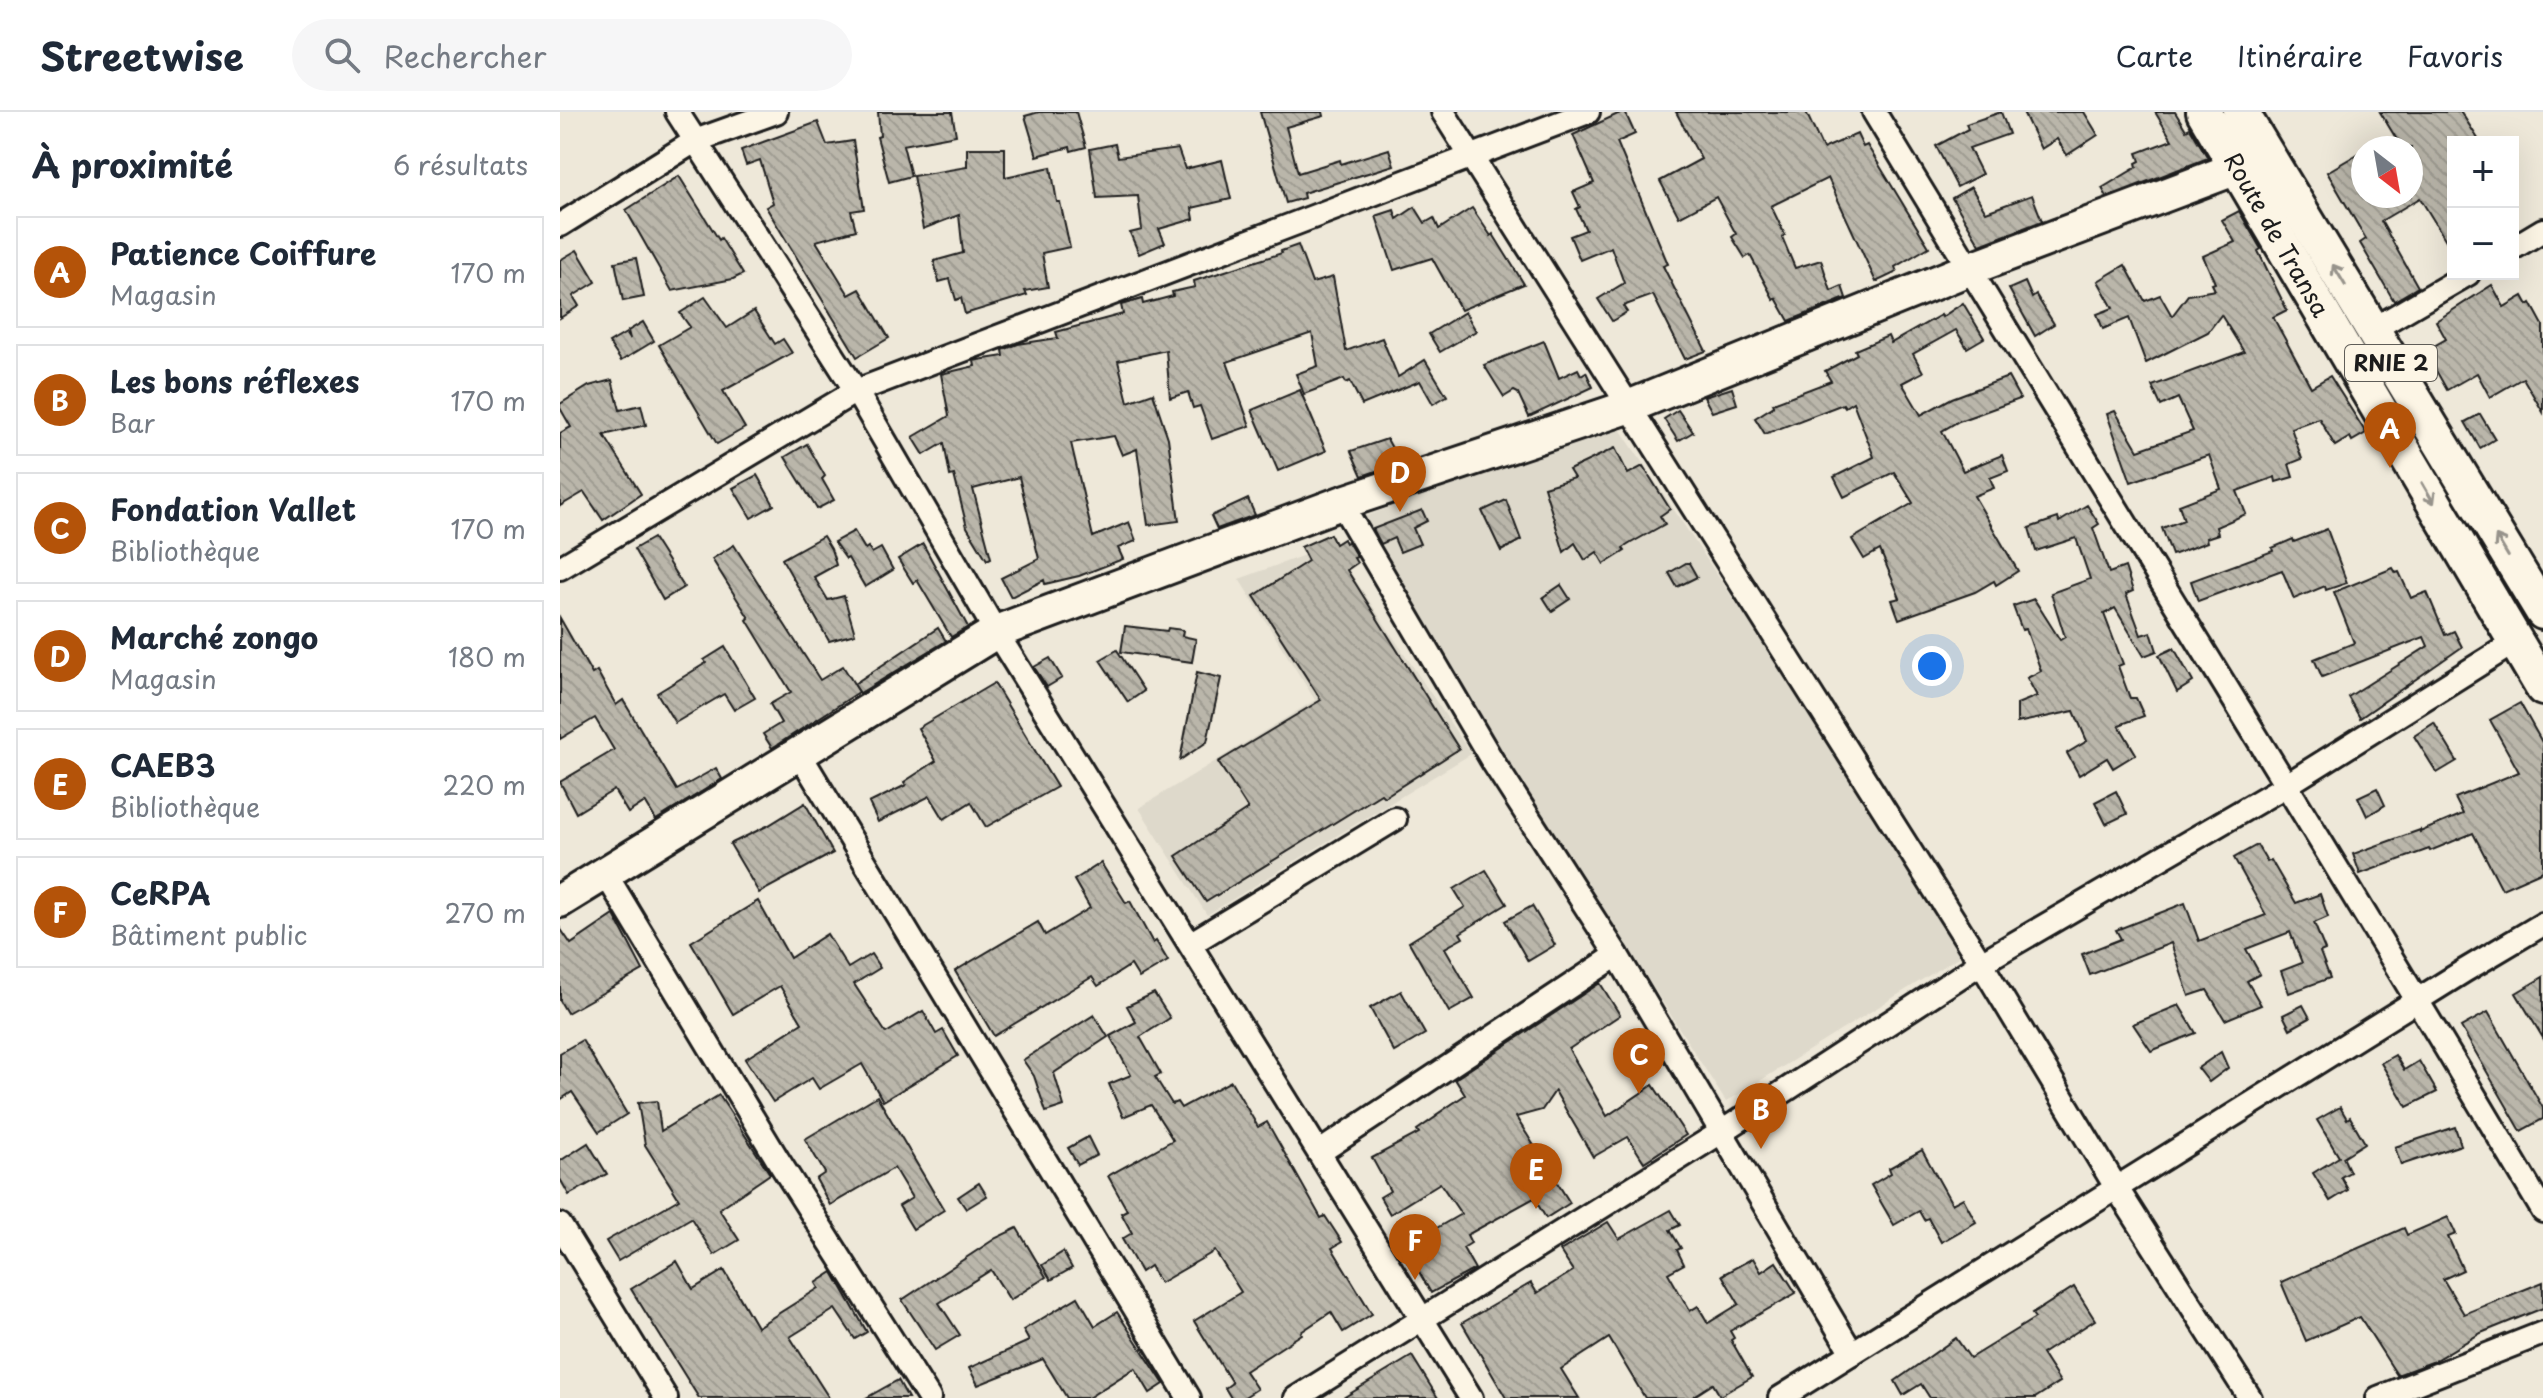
<!DOCTYPE html>
<html lang="fr">
<meta charset="utf-8">
<style>
:root{--surface:#fff;--page:#f6f6f7;--text:#1f2937;--muted:#747a83;--line:#e0e1e3;--accent:#b45309}
body{margin:0;font-family:"Playpen Sans",sans-serif;background:var(--page);color:var(--text)}
.controls{position:absolute;right:24px;top:24px;display:grid;overflow:hidden;border-radius:0px;box-shadow:0 8px 32px #0002}
.controls button{width:72px;height:72px;display:grid;place-items:center;padding:0;border:0;border-bottom:2px solid var(--line);background:var(--surface);color:var(--text);font:40px sans-serif}
.compass{position:absolute;left:1791px;top:24px;width:72px;height:72px;border-radius:50%;background:var(--surface);box-shadow:0 8px 32px #0002;rotate:149deg}
.you{position:absolute;left:1372px;top:554px;width:28px;height:28px;margin:-20px;border:6px solid #fff;border-radius:50%;background:#1a73e8;box-shadow:0 0 0 12px #1a73e833}
.badge{display:grid;place-items:center;width:52px;height:52px;border-radius:50%;background:var(--accent);color:#fff;font-size:26px;font-weight:700}
.pin{position:absolute;translate:-50% -66px;filter:drop-shadow(0 2px 4px #0008)}
.pin::after{content:'';position:absolute;top:42px;width:28px;height:24px;background:inherit;clip-path:polygon(0 0,100% 0,50% 100%)}
.list{margin:0;padding:0;list-style:none}
h2{display:flex;justify-content:space-between;align-items:center;height:104px;margin:0;padding:0 32px;font-size:34px}
h2 small{font-size:26px;font-weight:400;color:var(--muted)}
.list li{display:grid;grid-template-columns:52px 1fr auto;gap:24px;align-items:center;box-sizing:border-box;height:112px;margin:0 16px 16px;padding:0 16px;border:2px solid var(--line);border-radius:0px}
.list b{display:block;font-size:30px;white-space:nowrap}
.list p{margin:0;font-size:26px;white-space:nowrap;color:var(--muted)}
.list em{font-size:26px;font-style:normal;color:var(--muted)}
.icon{flex:none;width:44px;height:44px;fill:none;stroke:currentColor;stroke-width:2;stroke-linecap:round;stroke-linejoin:round}
.map{position:relative;flex:none;width:1983px;height:1286px;overflow:hidden}
header{display:flex;align-items:center;gap:48px;box-sizing:border-box;height:112px;padding:0 40px;background:var(--surface);border-bottom:2px solid var(--line)}
header strong{font-size:38px}
nav{display:flex;gap:44px;margin-inline-start:auto;font-size:28px}
.search{width:560px;height:72px;background:var(--page);display:flex;align-items:center;gap:20px;box-sizing:border-box;padding:0 28px;border-radius:44px;color:var(--muted);font-size:30px}
main{display:flex}
aside{flex:1;background:var(--surface)}
.map>svg:first-child{display:block}
</style>
<header>
<strong>Streetwise</strong>
<div class="search"><svg class="icon" aria-label="search" viewBox="0 0 24 24"><circle cx="10" cy="10" r="6"/><path d="M15 15l6 6"/></svg>Rechercher</div>
<nav><a>Carte</a><a>Itinéraire</a><a>Favoris</a></nav>
</header>
<main>
<aside>
<h2>À proximité<small>6 résultats</small></h2>
<ul class="list">
<li><span class="badge">A</span><div><b>Patience Coiffure</b><p>Magasin</p></div><em>170 m</em></li>
<li><span class="badge">B</span><div><b>Les bons réflexes</b><p>Bar</p></div><em>170 m</em></li>
<li><span class="badge">C</span><div><b>Fondation Vallet</b><p>Bibliothèque</p></div><em>170 m</em></li>
<li><span class="badge">D</span><div><b>Marché zongo</b><p>Magasin</p></div><em>180 m</em></li>
<li><span class="badge">E</span><div><b>CAEB3</b><p>Bibliothèque</p></div><em>220 m</em></li>
<li><span class="badge">F</span><div><b>CeRPA</b><p>Bâtiment public</p></div><em>270 m</em></li>
</ul>
</aside>
<div class="map">
<svg width="1983" height="1286" viewBox="0 0 1983 1286">
<defs>
<pattern id="building-back-hatch" width="6" height="6" patternUnits="userSpaceOnUse" patternTransform="scale(2)"><rect width="6" height="6" fill="#bab6aa"/><path d="M-1 5l2 2M0 0l6 6M5-1l2 2" fill="none" stroke="#9f9c92"/></pattern>
</defs>
<rect width="100%" height="100%" fill="#eee8d9"/>
<filter id="ink" filterUnits="userSpaceOnUse"><feTurbulence type="fractalNoise" baseFrequency=".0125" numOctaves="2"/><feDisplacementMap in="SourceGraphic" scale="16" xChannelSelector="R" yChannelSelector="G"/><feConvolveMatrix kernelMatrix="1 2 1 2 8 2 1 2 1" color-interpolation-filters="sRGB"/></filter>
<g filter="url(#ink)">
<g fill="#ded9cb">
<polygon points="1056,311 1408,839 1166,990 796,408"/>
<polygon points="772,433 911,642 647,803 579,696 755,588 679,467"/>
</g>
<g fill="url(#building-back-hatch)" stroke="#1c1c1c" stroke-width="2">
<polygon points="318,0 392,0 396,23 343,33 351,64 329,70 317,25 320,24"/>
<polygon points="479,0 516,0 526,35 511,39 510,35 477,44 465,4"/>
<polygon points="700,0 763,0 764,4 726,15 738,61 780,48 781,52 829,37 834,53 743,81 744,86 726,91"/>
<polygon points="1062,0 1065,0 1075,22 1057,30 1108,152 1103,154 1146,239 1125,247 1093,183 1063,194 1067,200 1052,209 1038,187 1064,171 1051,135 1020,148 1010,124 1026,118 1016,97 1020,95 1013,80 1034,71 1013,23"/>
<polygon points="1116,0 1246,0 1263,37 1297,22 1303,35 1307,33 1369,135 1335,155 1337,160 1316,170 1268,66 1211,94 1225,123 1222,125 1235,156 1261,148 1271,179 1282,174 1286,186 1229,209 1216,186 1214,188 1190,143 1185,146 1172,125 1176,122 1156,85 1119,105 1100,69 1141,47"/>
<polygon points="1441,0 1449,22 1409,36 1422,62 1397,75 1376,34 1408,17 1406,12"/>
<polygon points="1463,0 1524,0 1538,23 1507,43 1497,27 1481,37"/>
<polygon points="1595,0 1615,0 1626,18 1630,16 1648,46 1547,85 1542,76 1577,55 1576,51 1580,49 1577,41 1612,28"/>
<polygon points="1820,0 1901,0 1920,30 1893,30 1893,140 1860,86 1821,109 1858,175 1834,189 1800,131 1806,127 1767,60 1803,39 1803,84 1851,84 1851,36 1842,36"/>
<polygon points="258,10 267,33 293,29 304,97 291,99 296,118 256,129 289,183 300,177 329,226 297,245 206,95 213,91 200,48 186,53 181,38"/>
<polygon points="555,32 558,45 618,37 625,57 662,48 671,87 632,96 634,107 599,117 605,131 579,142 570,121 582,118 578,84 537,86 530,37"/>
<polygon points="407,36 445,36 445,65 491,55 497,90 500,90 510,135 482,141 488,175 465,179 467,183 405,202 401,186 396,188 390,167 379,170 374,149 403,141 399,103 363,117 353,64 407,55"/>
<polygon points="119,64 159,128 161,126 183,162 173,167 112,179 66,98"/>
<polygon points="1411,75 1426,100 1472,83 1482,109 1420,133 1392,86"/>
<polygon points="855,95 865,111 874,106 879,117 912,96 931,124 933,122 964,172 901,198 872,146 834,158 816,104 834,98 837,107"/>
<polygon points="1679,99 1701,137 1698,139 1727,198 1713,205 1751,275 1770,264 1806,321 1792,329 1790,325 1775,334 1759,306 1731,316 1742,347 1729,352 1733,365 1716,370 1715,365 1677,379 1686,402 1656,415 1658,422 1646,426 1647,430 1612,443 1602,416 1624,408 1619,393 1661,377 1649,343 1571,370 1547,302 1555,299 1578,338 1633,319 1618,286 1601,294 1592,274 1684,240 1661,203 1648,220 1586,251 1569,206 1543,217 1537,202 1553,196 1538,169 1565,153 1585,189 1600,183 1612,204 1628,183 1655,178 1652,172 1655,171 1643,144 1675,130 1662,108"/>
<polygon points="738,133 752,171 773,165 786,239 822,226 838,265 865,248 887,284 873,292 860,269 802,293 790,269 786,271 784,267 744,282 736,262 758,254 752,221 667,250 690,314 652,327 640,294 633,296 628,280 610,286 606,238 558,249 568,290 593,281 608,326 619,409 588,413 577,337 562,343 554,324 511,331 533,425 569,410 576,429 558,436 563,447 519,464 485,472 484,468 451,485 441,466 479,447 459,365 413,377 431,446 427,448 407,415 394,363 390,364 384,331 364,343 353,325 389,304 381,262 415,254 414,249 418,248 444,244 443,238 458,232 498,226 496,220 563,202 561,193 582,187 583,192 613,184 612,180 635,175 634,169 722,141 721,139"/>
<polygon points="17,138 36,170 13,184 19,194 0,206 0,148"/>
<polygon points="76,146 84,185 63,189 55,150"/>
<polygon points="1465,170 1472,186 1476,183 1494,212 1475,224 1449,177"/>
<polygon points="1932,173 1944,195 1963,184 1968,193 1971,191 1983,213 1983,300 1963,266 1930,285 1917,261 1887,278 1865,239 1886,227 1876,209"/>
<polygon points="145,185 167,216 194,199 215,232 223,227 232,241 163,279 185,316 157,332 99,233 130,215 120,201"/>
<polygon points="1403,191 1424,226 1407,236 1396,218 1353,242 1363,260 1342,271 1361,303 1392,286 1448,265 1460,287 1399,309 1382,319 1403,359 1442,343 1448,359 1430,366 1434,376 1414,384 1458,459 1436,473 1434,469 1415,480 1339,507 1332,488 1340,486 1320,438 1304,447 1292,427 1353,391 1334,360 1284,385 1274,365 1314,345 1293,290 1285,295 1283,292 1205,322 1195,306 1214,294 1213,291 1271,269 1265,259 1297,242 1295,238 1328,224 1331,231 1381,203 1382,205"/>
<polygon points="905,200 916,219 880,240 869,222"/>
<polygon points="83,210 94,229 61,249 49,231 66,221 70,227 68,219"/>
<polygon points="984,229 999,266 1018,257 1021,263 1026,260 1033,275 969,305 958,281 954,279 944,285 924,253"/>
<polygon points="52,268 60,298 81,293 86,313 44,323 81,382 43,408 24,380 0,394 0,321 11,315 0,296 0,292 29,274"/>
<polygon points="1172,276 1177,292 1152,300 1144,285"/>
<polygon points="740,278 766,339 718,359 692,298"/>
<polygon points="1118,298 1133,320 1118,329 1104,307"/>
<polygon points="1920,302 1935,327 1920,336 1905,310"/>
<polygon points="827,327 838,347 825,351 828,355 802,364 791,339"/>
<polygon points="247,332 265,364 262,367 274,388 257,397 225,345"/>
<polygon points="1055,336 1068,362 1083,354 1110,397 1100,404 1105,412 1071,431 1063,436 1065,439 1044,452 1037,440 1025,448 1015,431 1004,440 984,375 1014,366 1009,358"/>
<polygon points="197,363 214,393 191,406 173,376"/>
<polygon points="688,387 695,403 657,417 651,404"/>
<polygon points="946,388 961,428 941,439 922,399"/>
<polygon points="1527,393 1539,412 1533,416 1549,461 1565,455 1573,479 1566,482 1581,523 1591,520 1597,539 1584,544 1555,496 1544,502 1563,552 1558,554 1570,586 1576,586 1584,604 1559,613 1576,642 1553,656 1547,646 1519,663 1507,641 1527,629 1514,599 1457,611 1457,592 1477,584 1467,566 1481,559 1466,517 1462,518 1453,494 1474,487 1500,528 1505,525 1491,481 1530,467 1516,426 1476,439 1469,416 1498,406 1499,410"/>
<polygon points="862,398 867,409 853,416 860,432 840,440 834,426 821,432 813,417"/>
<polygon points="1767,417 1787,471 1766,478 1765,474 1734,487 1722,458 1638,489 1631,469 1713,439 1712,436 1733,427 1734,430"/>
<polygon points="294,419 305,437 308,435 312,441 321,436 333,458 305,475 288,446 286,447 274,430"/>
<polygon points="770,422 775,432 783,427 785,431 788,430 797,445 794,446 797,451 787,458 899,637 824,685 821,682 646,790 616,744 688,697 658,650 761,588 694,484 748,449 741,435"/>
<polygon points="263,424 271,437 276,453 254,465 268,488 284,484 295,522 269,529 222,447"/>
<polygon points="93,426 124,475 103,488 74,437"/>
<polygon points="363,432 408,515 391,525 357,468 353,471 338,447"/>
<polygon points="174,433 260,568 283,554 299,580 212,636 203,622 221,611 210,592 231,580 187,508 189,506 152,447"/>
<polygon points="1126,451 1129,451 1137,465 1117,475 1109,461"/>
<polygon points="1833,456 1836,461 1839,460 1851,486 1867,480 1885,523 1894,519 1902,535 1800,606 1788,585 1868,534 1864,525 1762,565 1754,547 1794,531 1774,480"/>
<polygon points="1001,473 1010,487 992,499 983,485"/>
<polygon points="0,506 32,562 37,559 56,593 63,588 117,678 156,656 162,667 96,708 85,690 68,701 54,678 16,701 0,670 54,638 35,606 0,627"/>
<polygon points="565,514 607,519 608,516 623,518 622,524 636,527 632,550 561,540"/>
<polygon points="378,516 386,529 300,581 294,572"/>
<polygon points="165,535 195,586 174,598 164,582 115,611 97,581 146,551 144,548"/>
<polygon points="1614,536 1633,570 1617,580 1599,543"/>
<polygon points="557,538 584,579 568,590 540,548"/>
<polygon points="490,546 502,566 487,575 474,555"/>
<polygon points="637,560 661,566 647,630 620,648"/>
<polygon points="434,571 497,675 426,715 411,690 384,707 370,684 318,710 309,691 346,673 344,670 376,649 358,616"/>
<polygon points="1960,591 1983,632 1983,759 1942,777 1913,721 1870,739 1869,737 1800,762 1793,742 1860,718 1860,720 1903,702 1895,686 1959,660 1930,608"/>
<polygon points="1874,611 1897,649 1877,661 1854,624"/>
<polygon points="1817,676 1825,693 1807,704 1798,685"/>
<polygon points="1556,679 1567,702 1546,712 1535,690"/>
<polygon points="245,691 273,741 199,781 170,732 209,713"/>
<polygon points="1697,733 1707,750 1711,748 1736,791 1760,782 1768,805 1754,811 1765,838 1760,840 1770,866 1729,881 1721,859 1742,851 1730,820 1686,837 1700,862 1687,869 1701,893 1665,908 1647,878 1629,884 1611,831 1530,863 1522,842 1561,827 1556,818 1625,791 1639,829 1706,803 1674,746"/>
<polygon points="541,751 566,791 570,789 593,831 596,829 608,849 579,866 571,853 538,874 532,865 434,924 395,859 478,810 485,823 530,796 514,768"/>
<polygon points="926,758 947,792 900,821 903,826 885,836 914,886 889,900 849,830 905,795 894,777"/>
<polygon points="198,789 230,846 267,822 288,856 311,842 320,856 294,872 326,921 363,899 376,922 383,918 398,944 323,989 302,952 259,977 252,966 213,990 185,947 242,911 220,874 173,902 131,830"/>
<polygon points="972,794 995,833 968,849 945,809"/>
<polygon points="54,803 83,858 7,901 0,889 0,816 11,832"/>
<polygon points="1983,865 1983,926 1956,881"/>
<polygon points="1040,871 1060,903 1009,937 1011,941 1047,1004 1093,973 1126,1023 1084,1050 1068,1025 1033,1045 995,979 982,998 956,1005 1010,1091 986,1106 974,1086 907,1123 911,1131 903,1136 915,1157 871,1181 854,1151 850,1154 840,1137 901,1102 880,1071 830,1102 820,1085 830,1079 812,1046 859,1021 857,1018 877,1004 876,1003 905,983 895,967"/>
<polygon points="841,879 865,922 834,940 810,896"/>
<polygon points="594,881 610,906 580,925 601,962 595,965 612,992 617,990 621,996 671,969 698,1015 707,1010 761,1106 765,1104 782,1130 772,1136 812,1202 783,1220 771,1200 741,1220 742,1222 685,1259 697,1277 683,1286 671,1286 665,1276 672,1271 634,1209 681,1180 655,1139 600,1171 590,1154 581,1160 562,1127 572,1121 561,1101 567,1098 548,1064 613,1028 591,993 563,1005 549,972 571,963 550,924 576,910 567,894"/>
<polygon points="1619,893 1636,921 1591,939 1573,912"/>
<polygon points="1743,893 1750,906 1730,917 1723,903"/>
<polygon points="1928,900 1983,996 1983,1007 1961,1019 1901,915"/>
<polygon points="534,903 548,925 494,961 504,994 486,1000 474,964 463,948"/>
<polygon points="22,928 67,1002 39,1020 12,980 0,988 0,941"/>
<polygon points="1661,940 1668,956 1649,970 1638,956"/>
<polygon points="1835,943 1844,958 1859,949 1877,980 1847,995 1821,951"/>
<polygon points="159,983 210,1062 159,1097 179,1128 154,1143 131,1106 58,1149 46,1129 119,1087 85,1033 78,991 97,989 101,1019"/>
<polygon points="317,984 384,1098 353,1117 339,1094 352,1086 334,1056 270,1093 256,1067 265,1061 245,1027"/>
<polygon points="1780,995 1787,1007 1790,1005 1805,1031 1783,1045 1790,1060 1781,1065 1788,1078 1770,1089 1753,1061 1779,1045 1757,1008"/>
<polygon points="1895,1015 1901,1033 1841,1053 1835,1035"/>
<polygon points="528,1025 537,1043 518,1053 508,1036"/>
<polygon points="28,1031 47,1062 9,1083 0,1067 0,1049"/>
<polygon points="1362,1038 1392,1092 1403,1086 1416,1110 1381,1130 1368,1106 1364,1108 1359,1099 1334,1113 1311,1073 1331,1061 1329,1056"/>
<polygon points="419,1071 427,1084 406,1097 398,1085"/>
<polygon points="1111,1098 1120,1113 1110,1118 1121,1136 1117,1138 1124,1152 1108,1161 1130,1199 1138,1194 1148,1211 1179,1192 1162,1163 1193,1146 1201,1160 1216,1150 1236,1181 1170,1219 1174,1226 1171,1228 1192,1265 1160,1284 1153,1272 1131,1286 1085,1286 1049,1226 1001,1257 1019,1286 946,1286 902,1211 971,1171 977,1181 1013,1159 1000,1139 1048,1110 1059,1127"/>
<polygon points="1888,1105 1896,1122 1888,1125 1903,1158 1883,1167 1904,1202 1983,1170 1983,1196 1921,1221 1872,1250 1837,1263 1800,1205 1746,1229 1721,1170 1844,1116 1847,1123"/>
<polygon points="457,1116 486,1165 450,1188 431,1158 379,1191 400,1223 375,1238 342,1188 436,1126"/>
<polygon points="503,1140 512,1156 491,1168 482,1153"/>
<polygon points="117,1149 133,1177 164,1158 197,1215 259,1176 256,1171 273,1160 307,1220 295,1227 275,1197 230,1225 269,1286 139,1286 71,1177"/>
<polygon points="1514,1175 1535,1208 1482,1242 1500,1270 1475,1286 1370,1286 1361,1272 1343,1283 1335,1269 1396,1226 1410,1246 1475,1206 1472,1202"/>
<polygon points="518,1185 535,1214 557,1200 604,1272 590,1281 575,1256 528,1286 507,1286 483,1247 418,1273 409,1256 469,1229 463,1218"/>
<polygon points="852,1244 878,1286 783,1286"/>
<polygon points="338,1268 348,1286 306,1286"/>
</g>
<g fill="none" stroke-linecap="round" stroke-linejoin="round">
<g stroke="#1c1c1c" stroke-width="28">
<g id="street">
<polyline points="117,0 296,279 436,520 911,1286"/>
<polyline points="883,0 1421,851 1556,1075 1690,1286"/>
<path d="M1314,0C1536,367 1765,730 1983,1099"/>
<polyline points="0,113 135,29 216,0"/>
<polyline points="1953,136 1983,118"/>
<polyline points="1812,218 1908,162"/>
<polyline points="781,391 933,650 1057,843 1292,1241"/>
<polyline points="0,456 296,279 1028,0"/>
<polyline points="239,641 629,1286"/>
<polyline points="45,761 218,1048 369,1286"/>
<polyline points="630,832 835,707"/>
<polyline points="760,1040 1057,843"/>
<polyline points="0,1113 106,1286"/>
<polyline points="736,1286 1163,1019 1421,851 1725,674 1955,530"/>
<polyline points="1220,1286 1904,859 1983,812"/>
<polyline points="1818,1286 1983,1221"/>
</g>
</g>
<g stroke="#1c1c1c" stroke-width="38">
<polyline id="secondary" points="0,789 436,520 781,391 1068,295 1409,157 1677,56"/>
</g>
<g stroke="#1c1c1c" stroke-width="40">
<g id="primary">
<polyline points="1644,0 1983,576"/>
<polyline points="1681,0 1983,500"/>
</g>
</g>
<use href="#street" stroke="#fcf5e5" stroke-width="22"/>
<use href="#secondary" stroke="#fcf5e5" stroke-width="32"/>
<use href="#primary" stroke="#fcf5e5" stroke-width="34"/>
</g>
<defs><path id="oneway-shaft" d="M-6 0H5M1.5-3L5.5 0L1.5 3" fill="none" stroke-width="1.6" stroke-linecap="round" stroke-linejoin="round" transform="scale(2)"/></defs>
<g stroke="#97938b">
<use href="#oneway-shaft" transform="translate(1779 163) rotate(-121)"/>
<use href="#oneway-shaft" transform="translate(1868 381) rotate(60)"/>
<use href="#oneway-shaft" transform="translate(1942 434) rotate(-121)"/>
</g>
</g>
<g text-anchor="middle" stroke-width="8" stroke-linejoin="round" paint-order="stroke">
<rect fill="#fcf5e5" stroke="#5f5d58" stroke-width="2" x="1785" y="233" width="92" height="36" rx="6"/>
<g font-size="22" font-weight="bold" fill="#1c1c1c">
<text x="1831" y="259">RNIE 2</text>
</g>
<g font-size="24" fill="#1c1c1c" stroke="#fcf5e5">
<text transform="translate(1716 123) rotate(60)" y="8">Route de Transa</text>
</g>
</g>
</svg>
<div class="controls">
<button>+</button>
<button>−</button>
</div>
<svg class="compass" viewBox="-18 -18 36 36"><path d="M0-13l5 13h-10z" fill="#e53935"/><path d="M0 13l5-13h-10z" fill="#747a83"/></svg>
<div class="you"></div>
<div class="pin badge" style="left:1830px;top:356px">A</div>
<div class="pin badge" style="left:1201px;top:1037px">B</div>
<div class="pin badge" style="left:1079px;top:982px">C</div>
<div class="pin badge" style="left:840px;top:400px">D</div>
<div class="pin badge" style="left:976px;top:1097px">E</div>
<div class="pin badge" style="left:855px;top:1168px">F</div>
</div>
</main>
